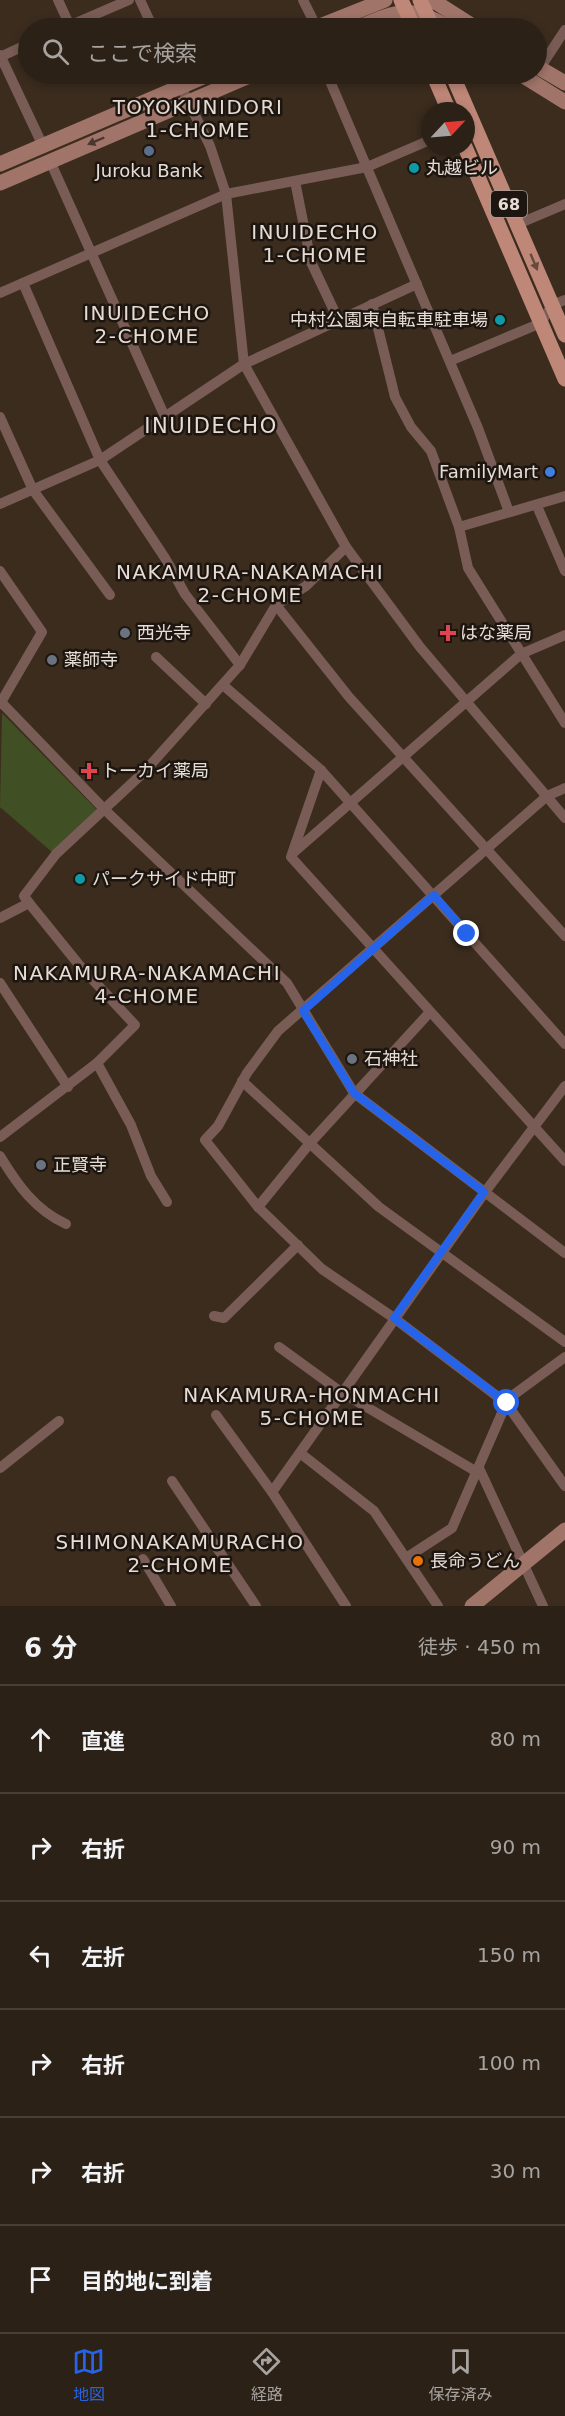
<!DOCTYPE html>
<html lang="ja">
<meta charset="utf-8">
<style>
:root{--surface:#2c2116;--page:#34291f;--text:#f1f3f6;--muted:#a6a3a1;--line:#483e35;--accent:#2563eb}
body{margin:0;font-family:"DejaVu Sans","Noto Sans JP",sans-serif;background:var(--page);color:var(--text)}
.compass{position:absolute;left:421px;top:102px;width:54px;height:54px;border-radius:50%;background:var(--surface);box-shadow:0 3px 9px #0003;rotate:64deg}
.stop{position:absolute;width:18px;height:18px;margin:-14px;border:4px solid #2563eb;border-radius:50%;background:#fff}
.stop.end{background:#2563eb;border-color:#fff;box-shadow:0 2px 6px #0008}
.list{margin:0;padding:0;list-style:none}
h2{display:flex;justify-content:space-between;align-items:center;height:78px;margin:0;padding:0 24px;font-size:26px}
h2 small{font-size:20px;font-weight:400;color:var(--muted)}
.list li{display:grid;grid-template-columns:39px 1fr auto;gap:18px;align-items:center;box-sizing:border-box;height:108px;padding:0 24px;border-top:2px solid var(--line)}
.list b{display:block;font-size:22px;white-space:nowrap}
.list em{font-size:20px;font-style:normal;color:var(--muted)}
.icon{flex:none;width:33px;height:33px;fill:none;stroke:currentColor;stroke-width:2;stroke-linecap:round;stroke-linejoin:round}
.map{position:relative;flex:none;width:565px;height:1606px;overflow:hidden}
.search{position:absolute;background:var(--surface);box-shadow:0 3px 9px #0003;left:18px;right:18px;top:18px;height:66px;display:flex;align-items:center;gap:15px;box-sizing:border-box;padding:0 21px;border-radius:33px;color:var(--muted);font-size:22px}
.sheet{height:726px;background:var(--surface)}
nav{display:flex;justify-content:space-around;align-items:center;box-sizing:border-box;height:84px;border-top:2px solid var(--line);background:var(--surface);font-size:16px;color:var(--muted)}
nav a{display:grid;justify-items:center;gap:3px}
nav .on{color:var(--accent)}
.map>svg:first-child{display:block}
</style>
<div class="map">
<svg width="565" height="1606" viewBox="0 0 565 1606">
<rect width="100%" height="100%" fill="#3b2c1e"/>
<polygon fill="#404f24" points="2,713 96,809 97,814 53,853 0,807"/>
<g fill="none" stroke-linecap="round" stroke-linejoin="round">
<g stroke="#785c55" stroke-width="10">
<polyline points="58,0 70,26"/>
<polyline points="140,0 153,28"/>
<polyline points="303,0 317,28"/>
<polyline points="64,28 129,0"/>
<polyline points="0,55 43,146"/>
<polyline points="0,57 28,44"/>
<polyline points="540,68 565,30"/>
<polyline points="175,74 210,146 226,194 244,364 346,547 420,647 565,818"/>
<polyline points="327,74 478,428 509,512"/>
<polyline points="50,161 165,417"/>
<polyline points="295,181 311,262 338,319"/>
<polyline points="518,224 565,204"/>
<polyline points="23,283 100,460 165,558 185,594 240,665"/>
<polyline points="0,293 226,194 367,167 430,140"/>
<polyline points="372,304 395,397 411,427 431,451 459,527 468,568 565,723"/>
<polyline points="450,361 541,323 552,305 565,300"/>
<polyline points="0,417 33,490 110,595"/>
<polyline points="0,504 100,460 244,364 417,284"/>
<polyline points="537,506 565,571"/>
<polyline points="459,527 565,496"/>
<polyline points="0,571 42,632 0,704"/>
<polyline points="276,605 349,697 565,936"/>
<polyline points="156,657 206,704"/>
<polyline points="223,685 321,770 565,1044"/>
<polyline points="0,701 105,810 287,983 354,1093 565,1253"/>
<polyline points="321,770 291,857 565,1161"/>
<polyline points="565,788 547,796 278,1031 247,1073 218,1126 205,1140 258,1207 322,1269 394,1318 506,1403 565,1486"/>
<polyline points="293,853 521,654 565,635"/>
<polyline points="0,918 29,903 24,896 56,854 144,772 240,665 276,605 306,586 346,547"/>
<polyline points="0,983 68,1087"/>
<polyline points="97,1063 131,1125 151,1176 167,1202"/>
<polyline points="242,1081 379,1207 565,1342"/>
<polyline points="0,1137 97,1063 135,1025 80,966 29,903"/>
<path d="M0,1156C17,1184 35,1210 66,1224"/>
<polyline points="258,1207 310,1143 430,1012"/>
<polyline points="214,1316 224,1318 298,1245"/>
<polyline points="279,1347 341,1392 477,1472"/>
<polyline points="216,1415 272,1492 346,1606"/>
<polyline points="300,1453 374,1511 438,1606"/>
<polyline points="0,1468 59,1421"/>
<polyline points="479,1468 543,1606"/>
<polyline points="172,1481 256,1606"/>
<polyline points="272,1492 485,1192 565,1086"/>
<polyline points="406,1558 452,1528 508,1399 565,1357"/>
<polyline points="143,1559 171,1606"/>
</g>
<g stroke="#a07469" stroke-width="15">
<polyline points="432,0 476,28"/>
<polyline points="315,28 385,0"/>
<path d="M357,28C397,11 411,4 449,28"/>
<polyline points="536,66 565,83"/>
<polyline points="520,74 565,102"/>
<polyline points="0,164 210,74"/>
<polyline points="0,183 254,74"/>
<polyline points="472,1606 565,1530"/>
</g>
<g stroke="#bf8778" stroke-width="15">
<polyline points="401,0 414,28"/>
<polyline points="420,0 433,28"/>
<polyline points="433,74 449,111"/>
<polyline points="452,74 565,335"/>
<polyline points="465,147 565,379"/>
</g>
</g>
<defs><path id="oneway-solid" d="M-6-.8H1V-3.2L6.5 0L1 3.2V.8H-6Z" transform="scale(1.5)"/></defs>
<use fill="#4b372f" href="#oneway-solid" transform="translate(96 141) rotate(157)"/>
<use fill="#66493f" href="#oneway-solid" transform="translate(534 262) rotate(67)"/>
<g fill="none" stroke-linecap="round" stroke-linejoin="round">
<polyline stroke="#2563eb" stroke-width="8" points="467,934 434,895 303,1011 354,1093 484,1192 394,1318 507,1403"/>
</g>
<circle fill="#5c6f8a" stroke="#1d1610" stroke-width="2" cx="149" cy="151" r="6"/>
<g fill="#0f9aa8" stroke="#1d1610" stroke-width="2">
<circle cx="414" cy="168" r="6"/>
<circle cx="500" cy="320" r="6"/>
<circle cx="80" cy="879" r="6"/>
</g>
<circle fill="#3f7fe0" stroke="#1d1610" stroke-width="2" cx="550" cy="472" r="6"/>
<g fill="#6b7280" stroke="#1d1610" stroke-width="2">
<circle cx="125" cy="633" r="6"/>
<circle cx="52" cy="660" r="6"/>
<circle cx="352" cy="1059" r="6"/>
<circle cx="41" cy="1165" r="6"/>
</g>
<g fill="#e0444e" stroke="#1d1610" stroke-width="2">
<path d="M445 624h6v6h6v6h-6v6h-6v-6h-6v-6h6z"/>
<path d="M86 762h6v6h6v6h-6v6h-6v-6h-6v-6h6z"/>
</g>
<circle fill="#e8710a" stroke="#1d1610" stroke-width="2" cx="418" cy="1561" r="6"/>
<g text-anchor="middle" stroke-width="5" stroke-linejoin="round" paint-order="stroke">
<rect fill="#1d1610" stroke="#aaa199" stroke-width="1.5" x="491" y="191" width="36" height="26" rx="4.5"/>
<g font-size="16" font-weight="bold" fill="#e6dcd4">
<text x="509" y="210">68</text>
</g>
<g font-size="18" fill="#e6dcd4" stroke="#1d1610" text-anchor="start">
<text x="426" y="174">丸越ビル</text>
<text x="149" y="177" text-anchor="middle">Juroku Bank</text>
<text x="488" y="326" text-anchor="end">中村公園東自転車駐車場</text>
<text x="538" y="478" text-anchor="end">FamilyMart</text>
<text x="137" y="639">西光寺</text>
<text x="460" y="639">はな薬局</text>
<text x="64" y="666">薬師寺</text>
<text x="101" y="777">トーカイ薬局</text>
<text x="92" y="885">パークサイド中町</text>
<text x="364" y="1065">石神社</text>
<text x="53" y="1171">正賢寺</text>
<text x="430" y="1567">長命うどん</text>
</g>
<g font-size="20" letter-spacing="1.5" fill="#e6dcd4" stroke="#1d1610">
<text x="198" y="114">TOYOKUNIDORI<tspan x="198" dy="23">1-CHOME</tspan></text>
<text x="315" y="239">INUIDECHO<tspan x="315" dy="23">1-CHOME</tspan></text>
<text x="147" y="320">INUIDECHO<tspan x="147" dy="23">2-CHOME</tspan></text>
<text x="250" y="579">NAKAMURA-NAKAMACHI<tspan x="250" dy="23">2-CHOME</tspan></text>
<text x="147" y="980">NAKAMURA-NAKAMACHI<tspan x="147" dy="23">4-CHOME</tspan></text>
<text x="312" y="1402">NAKAMURA-HONMACHI<tspan x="312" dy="23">5-CHOME</tspan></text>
<text x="180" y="1549">SHIMONAKAMURACHO<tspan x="180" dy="23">2-CHOME</tspan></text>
</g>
<g font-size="21" letter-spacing="1.5" fill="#e6dcd4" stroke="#1d1610">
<text x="211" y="433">INUIDECHO</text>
</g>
</g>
</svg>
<svg class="compass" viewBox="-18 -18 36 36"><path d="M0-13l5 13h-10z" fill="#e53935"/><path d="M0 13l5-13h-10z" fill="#a6a3a1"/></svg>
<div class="stop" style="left:507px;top:1403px"></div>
<div class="stop end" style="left:467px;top:934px"></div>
<div class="search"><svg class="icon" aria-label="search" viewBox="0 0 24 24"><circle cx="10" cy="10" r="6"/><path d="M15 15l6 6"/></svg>ここで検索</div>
</div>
<section class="sheet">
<h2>6 分<small>徒歩 · 450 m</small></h2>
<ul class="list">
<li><svg class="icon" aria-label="ahead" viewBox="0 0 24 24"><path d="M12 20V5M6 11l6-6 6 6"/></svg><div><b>直進</b></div><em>80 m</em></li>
<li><svg class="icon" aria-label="right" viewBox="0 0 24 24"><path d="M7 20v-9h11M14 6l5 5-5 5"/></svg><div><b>右折</b></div><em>90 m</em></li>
<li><svg class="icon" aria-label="left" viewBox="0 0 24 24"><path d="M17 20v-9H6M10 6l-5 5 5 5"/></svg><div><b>左折</b></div><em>150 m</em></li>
<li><svg class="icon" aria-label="right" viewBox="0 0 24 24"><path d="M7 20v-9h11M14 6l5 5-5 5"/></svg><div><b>右折</b></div><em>100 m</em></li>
<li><svg class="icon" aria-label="right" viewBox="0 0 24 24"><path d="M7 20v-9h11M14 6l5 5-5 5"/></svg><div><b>右折</b></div><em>30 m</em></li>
<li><svg class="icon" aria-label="arrive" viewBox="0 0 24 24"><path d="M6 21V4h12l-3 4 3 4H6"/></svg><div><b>目的地に到着</b></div></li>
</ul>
</section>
<nav>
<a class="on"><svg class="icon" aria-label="map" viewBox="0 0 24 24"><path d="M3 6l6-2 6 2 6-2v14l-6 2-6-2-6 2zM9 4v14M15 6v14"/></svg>地図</a>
<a><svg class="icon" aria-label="directions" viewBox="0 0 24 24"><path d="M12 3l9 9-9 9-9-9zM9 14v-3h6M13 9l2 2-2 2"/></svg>経路</a>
<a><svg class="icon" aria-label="saved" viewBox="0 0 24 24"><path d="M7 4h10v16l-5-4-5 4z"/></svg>保存済み</a>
</nav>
